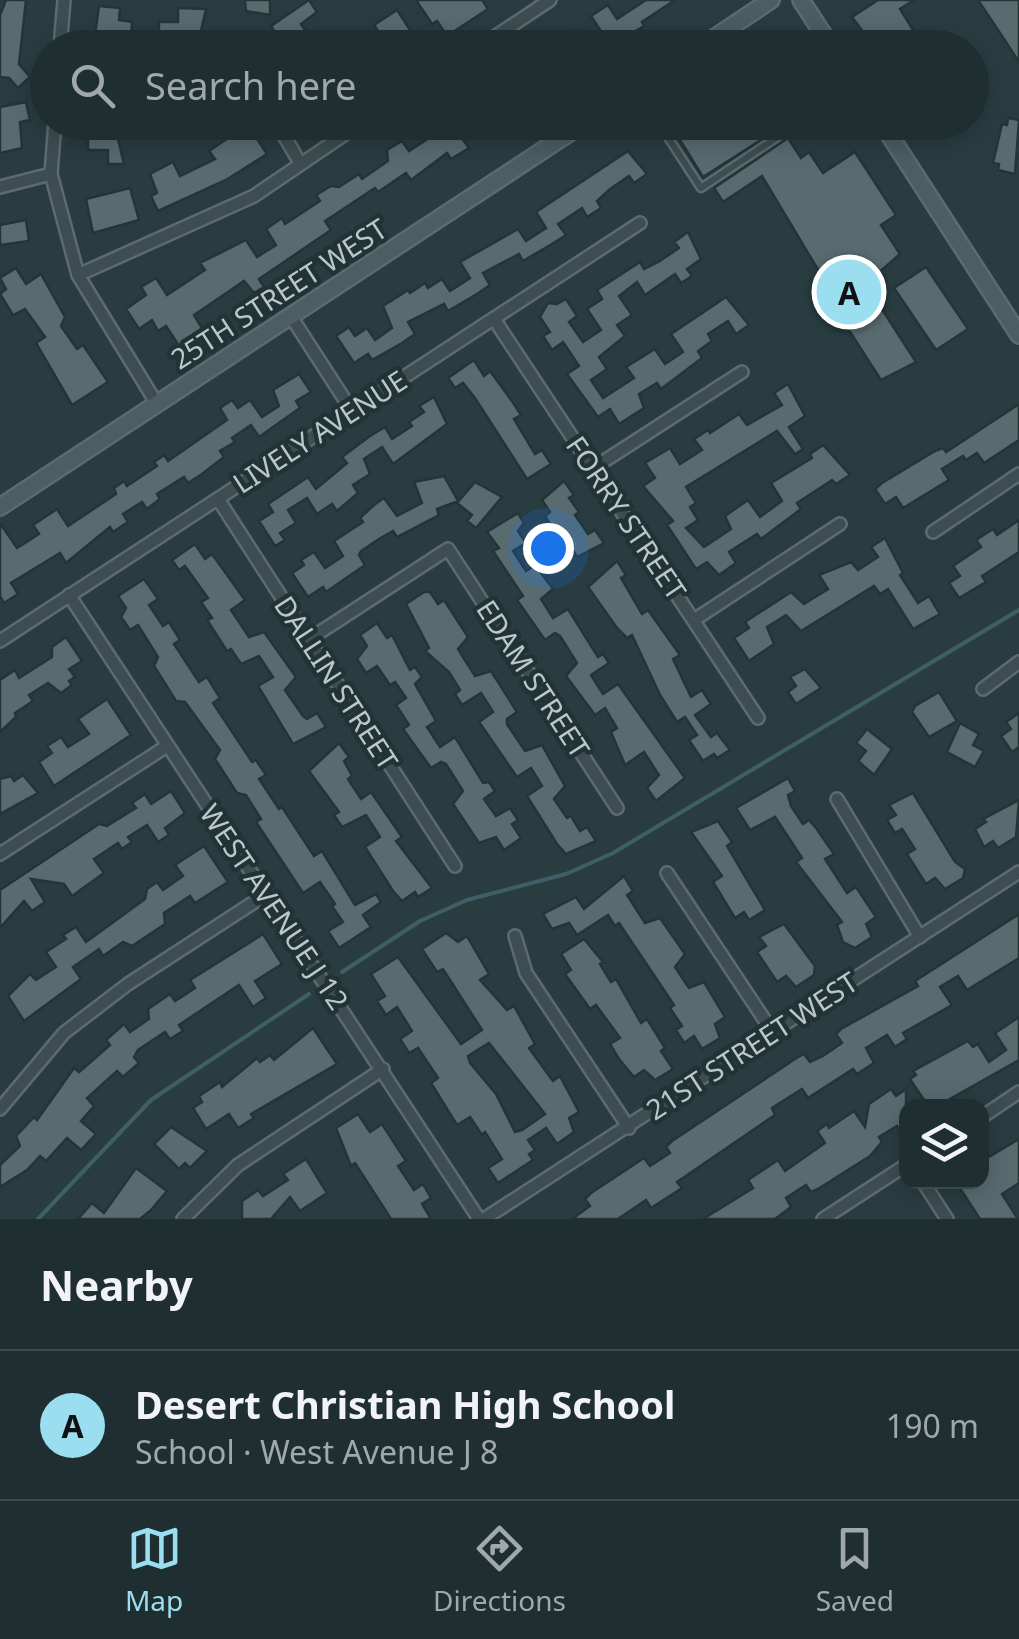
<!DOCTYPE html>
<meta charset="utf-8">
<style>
:root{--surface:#1f2e31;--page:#2c3a3d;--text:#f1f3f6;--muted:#a1a8ab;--line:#3c4a4d;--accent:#9adef0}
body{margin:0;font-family:"Noto Sans",sans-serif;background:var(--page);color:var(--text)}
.controls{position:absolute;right:30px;bottom:30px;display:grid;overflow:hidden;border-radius:20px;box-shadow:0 5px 25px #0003}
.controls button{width:90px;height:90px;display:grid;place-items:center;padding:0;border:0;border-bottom:2px solid var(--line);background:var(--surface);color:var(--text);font:50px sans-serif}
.you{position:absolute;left:548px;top:548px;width:35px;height:35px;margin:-25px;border:8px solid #fff;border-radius:50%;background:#1a73e8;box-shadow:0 0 0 15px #1a73e833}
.badge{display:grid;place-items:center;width:65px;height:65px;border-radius:50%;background:var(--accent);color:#111;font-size:32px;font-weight:700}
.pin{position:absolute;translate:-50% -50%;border:5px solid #fff;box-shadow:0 2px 10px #0006}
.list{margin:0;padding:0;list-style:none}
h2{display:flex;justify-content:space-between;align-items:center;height:130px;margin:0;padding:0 40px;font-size:42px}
h2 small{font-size:32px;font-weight:400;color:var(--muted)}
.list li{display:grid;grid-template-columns:65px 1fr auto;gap:30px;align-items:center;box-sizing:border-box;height:150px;padding:0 40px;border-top:2px solid var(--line)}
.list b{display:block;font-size:38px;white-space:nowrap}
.list p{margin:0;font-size:32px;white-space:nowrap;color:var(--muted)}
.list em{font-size:32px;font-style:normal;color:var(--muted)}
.icon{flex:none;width:55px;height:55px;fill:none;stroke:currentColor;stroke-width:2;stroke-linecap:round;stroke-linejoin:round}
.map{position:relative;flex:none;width:1019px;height:1219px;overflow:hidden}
.search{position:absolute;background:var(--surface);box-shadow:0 5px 25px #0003;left:30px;right:30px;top:30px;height:110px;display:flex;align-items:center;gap:25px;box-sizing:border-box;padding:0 35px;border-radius:55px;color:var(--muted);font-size:38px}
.sheet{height:280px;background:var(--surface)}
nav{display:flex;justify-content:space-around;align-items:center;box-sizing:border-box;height:140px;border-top:2px solid var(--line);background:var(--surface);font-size:28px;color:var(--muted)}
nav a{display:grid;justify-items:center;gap:5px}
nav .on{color:var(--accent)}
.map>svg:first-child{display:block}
</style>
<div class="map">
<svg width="1019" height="1219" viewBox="0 0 1019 1219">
<rect width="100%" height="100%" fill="#293d41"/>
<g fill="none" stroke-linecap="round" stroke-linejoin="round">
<g stroke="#3f5f66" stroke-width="4">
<polyline points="342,972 420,921 467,900 566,874 613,853 1019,610"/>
<polyline points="38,1219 151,1100 309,994"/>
</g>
</g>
<g fill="#586c70" stroke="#243538" stroke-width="2.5" fill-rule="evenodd">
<polygon points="6,0 26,0 19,64 30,77 18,88 9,78 0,77 0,15"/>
<polygon points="245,0 270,0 270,15 246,11"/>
<polygon points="309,0 317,12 301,24 317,48 285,48 271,26"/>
<polygon points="416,0 482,0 488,9 447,36 437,21 432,24"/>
<polygon points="646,0 675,0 642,22 644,26 634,32 638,38 632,42 634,48 568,48 572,29 604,36 591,16 608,5 617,19"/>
<polygon points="878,0 914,0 900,9 924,48 875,48 852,17"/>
<polygon points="978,0 1019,0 1019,62 1002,36"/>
<polygon points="99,6 120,8 119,20 132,22 131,45 93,48"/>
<polygon points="178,8 206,9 197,48 177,48 173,34 159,34 159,22 178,22"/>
<polygon points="397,10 422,48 369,48 383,38 374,25"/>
<polygon points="26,102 30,120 20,122 22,148 0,153 0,107"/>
<polygon points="1008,118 1019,120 1015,174 998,170 999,164 993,163 1002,124 1007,125"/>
<polygon points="236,122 246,122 267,154 226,180 158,211 151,196 157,193 150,174 173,162 180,176 215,159 209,151 234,134 229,127"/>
<polygon points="443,122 476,122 459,134 469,148 451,159 447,153 411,180 406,173 378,192 375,188 325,221 331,230 259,279 264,287 254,293 244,281 194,315 203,330 193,337 197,343 183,352 166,326 158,331 152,320 139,329 126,309 146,295 141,287 156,278 167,295 205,270 200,263 246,240 257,257 276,245 266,229 282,218 285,224 320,201 316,195 331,186 339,187 359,174 362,179 388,161 387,150 402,141 409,151 435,134 432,129"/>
<polygon points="690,122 778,122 781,127 703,177 675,132"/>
<polygon points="88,126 115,126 124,164 108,164 108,150 88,150"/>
<polygon points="788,138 801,158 809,152 823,173 855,152 896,215 881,225 900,254 867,283 863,277 845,290 830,266 820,273 762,176 723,202 714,188"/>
<polygon points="628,151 647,174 634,183 629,176 610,189 597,201 601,208 587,217 582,208 558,224 566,235 552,244 523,261 519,254 483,273 490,285 477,294 448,311 444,304 408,322 415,334 402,343 372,360 368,354 354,363 336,336 349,327 355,336 367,328 375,340 392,328 383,306 408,290 410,293 425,283 428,288 442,279 450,291 470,278 460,262 518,229 526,241 546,228 536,212"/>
<polygon points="130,188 139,220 93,233 86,199"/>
<polygon points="26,220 29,241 0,245 0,225"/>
<polygon points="688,232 701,259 687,269 692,276 681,283 675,274 645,295 637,282 619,296 632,315 617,325 625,336 599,357 607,369 591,380 603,398 634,378 626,367 655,349 665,364 683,352 671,334 726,297 749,325 736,334 728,321 708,334 712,341 698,351 702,358 661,389 657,383 639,394 644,408 619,424 610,409 598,417 567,374 579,366 563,342 552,350 543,336 550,332 540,317 548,303 557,304 566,299 577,316 569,322 583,342 601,330 587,309 602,299 597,290 640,262 644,269 660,261 679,248 674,242"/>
<polygon points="926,267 968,329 936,350 894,288"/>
<polygon points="16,268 26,284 41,274 65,317 61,326 77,349 83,345 108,382 72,405 36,343 45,337 25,309 13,315 0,294 6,289 0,278"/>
<polygon points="876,300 916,362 881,380 843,321"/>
<polygon points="474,360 484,376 490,371 512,401 521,415 514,419 535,454 542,450 551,464 527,479 475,398 463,383 455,388 448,378"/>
<polygon points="299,374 311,392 296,401 300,408 259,437 251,425 232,438 235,442 220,451 224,457 202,474 188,483 184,477 157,494 160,499 147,509 142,502 123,514 128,522 113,532 110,527 66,563 60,553 11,583 18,594 4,603 0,596 0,523 17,548 39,534 33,525 57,509 68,526 116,494 114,488 124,481 127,486 157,466 154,462 164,455 168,461 227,420 220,408 232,400 238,408 250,400 262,417 279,406 273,390"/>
<polygon points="788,384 805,416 789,427 803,449 795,454 777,431 686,487 696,503 690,507 698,520 686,528 704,547 731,529 725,516 748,500 760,517 782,501 771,483 812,458 810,454 823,445 850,475 836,484 832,480 797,503 801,509 761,539 757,534 729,552 736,563 719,575 707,562 696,569 667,525 673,521 643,486 655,478 645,463 670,448 680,464 702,450 694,439 708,430 710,433 739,414 747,425 782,405 774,393"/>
<polygon points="434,397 447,424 393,464 382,447 364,459 370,474 353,485 358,493 337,511 332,504 317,514 307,498 288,510 296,523 280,533 285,540 275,546 259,521 273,512 268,504 308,477 316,489 347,463 342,457 370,436 385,427 392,439 412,426 409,422 424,412 419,406"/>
<polygon points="1019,404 1019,440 984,463 977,453 966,460 963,456 942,469 949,480 903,508 896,497 885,504 875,489 882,483 935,451 943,448 946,452"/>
<polygon points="444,476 458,501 437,509 439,515 397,537 393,531 379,539 361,551 359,555 365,565 326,592 323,587 308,597 292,573 304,565 301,560 314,552 325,568 343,556 334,541 363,522 360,518 374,505 384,498 397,516 422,503 414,482"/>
<polygon points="564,481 574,495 569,498 579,512 575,515 588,534 595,530 604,543 577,557 569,544 564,547 545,516 550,512 542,500"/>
<polygon points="475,482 502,497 476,528 467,521 472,515 457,503"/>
<polygon points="518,513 524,523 518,531 526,543 513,551 526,571 535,565 553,589 541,599 553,618 568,609 598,657 603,654 609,663 591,675 603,694 618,684 685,778 656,801 647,788 659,775 644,752 625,765 611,732 617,728 605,708 595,715 566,676 577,663 560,636 555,633 545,640 517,600 523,596 493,551 499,548 487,532"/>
<polygon points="1019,520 1019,552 982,576 986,582 959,598 949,583 960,576 953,566 981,547 976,540 993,529 997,535"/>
<polygon points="885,538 903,573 900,575 918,603 929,596 940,614 913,629 888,589 880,594 874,586 801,631 786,615 767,627 774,644 749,661 734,638 749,628 745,622 791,592 804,604 828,589 819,575 851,562 858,570 878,557 871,547"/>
<polygon points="195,544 205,559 212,554 245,600 231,610 249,637 264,632 296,677 285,690 303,716 307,719 317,713 326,727 293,744 258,686 273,677 259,656 241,664 231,649 227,651 207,620 212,618 201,602 208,598 185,566 179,570 172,560"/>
<polygon points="617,561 626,575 621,578 642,614 648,610 680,655 673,659 691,697 702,690 711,704 695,715 711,737 717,733 730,750 717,758 714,754 703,761 689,740 697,735 685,717 677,722 660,695 632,635 627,638 617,628 588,587"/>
<polygon points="144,579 158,599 149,605 163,626 169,622 180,640 174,644 199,682 207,677 220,698 213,703 252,762 256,760 266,775 259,779 279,809 282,807 314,856 322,851 355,905 376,894 381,902 363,915 371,927 339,948 328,931 343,922 332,906 335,904 320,882 303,893 256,822 261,819 246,795 237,793 215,759 220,750 185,702 176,701 154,666 158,657 138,625 130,630 121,617 126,608 118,596"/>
<polygon points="424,592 430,592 438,604 444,600 468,637 458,649 475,676 491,671 517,712 507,719 507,724 525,751 542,745 565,786 554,799 567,818 571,816 580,831 587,827 596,841 566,854 557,844 527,796 542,786 531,768 517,777 479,722 493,712 481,693 462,705 455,694 460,690 449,672 425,651 429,648 406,604"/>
<polygon points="377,623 387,638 392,635 410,670 415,667 422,677 415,684 436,721 427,727 440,747 455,737 483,783 489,782 495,791 484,799 496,816 510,808 518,820 512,824 521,838 504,850 496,837 479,843 453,804 463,791 446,764 441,762 431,768 403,729 409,725 396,705 406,698 395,682 390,685 377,666 366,673 357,659 367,646 360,635"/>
<polygon points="66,637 82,661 69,669 75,677 69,681 72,685 61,693 48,683 29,695 33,701 15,713 16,717 0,732 0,680 15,670 19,678 52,657 52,647"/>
<polygon points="805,669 821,688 796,704 788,692 796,686 790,677"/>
<polygon points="939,692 957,721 929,737 912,712 915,706"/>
<polygon points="107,699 131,735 54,786 39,762 52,753 47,746 61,737 68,747 89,734 78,719"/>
<polygon points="1019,713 1019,747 1012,752 1001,736 1011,729 1006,722"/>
<polygon points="960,723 979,734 973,745 984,751 975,767 947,752"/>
<polygon points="867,729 892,749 874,775 858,761 866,751 856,743"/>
<polygon points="339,743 349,757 344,761 352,776 348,779 361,799 371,792 402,837 396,841 432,888 418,897 415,892 402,901 393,891 365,847 380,837 366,815 342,827 334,815 339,812 309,771"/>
<polygon points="23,775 38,793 0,814 0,779 11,776 14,781"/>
<polygon points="788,778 795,791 788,795 791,806 803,824 809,820 816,828 834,854 825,859 847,893 856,887 876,917 866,924 872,937 855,948 843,942 837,925 842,922 796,862 802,858 775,817 750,830 736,808"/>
<polygon points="171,791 185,813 165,828 169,835 158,842 147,825 128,837 132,842 122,849 118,843 94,859 104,873 72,896 64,884 31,879 45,902 32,911 24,901 0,928 0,890 99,824 107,826 136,808 132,803 145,794 151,804"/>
<polygon points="913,793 955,862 965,869 963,878 945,889 935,878 926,884 907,854 915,849 902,829 895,833 887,820 896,815 889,805"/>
<polygon points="1019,800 1016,837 998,848 993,841 984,847 975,829 986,822 983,819"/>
<polygon points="718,821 732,842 727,846 765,910 749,920 744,912 735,918 713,882 722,876 691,832"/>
<polygon points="204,846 228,882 195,903 190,896 164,913 165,924 132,946 123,942 103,956 99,949 73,967 81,979 24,1021 8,996 30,974 36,980 56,967 46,952 66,939 63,935 76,927 86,942 145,899 147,889 157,882 163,890 183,876 175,865"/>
<polygon points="624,876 633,891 627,895 645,923 660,918 685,954 675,967 689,988 704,982 725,1017 715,1024 720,1038 702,1049 694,1036 684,1043 676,1030 682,1026 670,1008 674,1005 619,923 615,926 608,915 577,935 569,923 552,929 543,914 576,897 584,909"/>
<polygon points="1019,914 1019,958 967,990 958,976 940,987 952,1005 903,1033 907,1039 895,1047 887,1035 866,1048 874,1063 857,1074 853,1069 808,1098 802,1089 772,1108 775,1115 677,1182 682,1188 651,1208 646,1200 618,1219 572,1219 590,1206 585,1199 591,1193 644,1158 650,1166 670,1153 666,1147 672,1141 798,1057 804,1054 810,1062 823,1056 842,1043 836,1034 841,1029 918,986 915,981"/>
<polygon points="784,924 815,966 814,975 796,987 786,976 777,982 757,952 766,946 759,937"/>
<path d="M446,933L458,942L467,936L489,974L480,980L507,1010L514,1006L535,1044L529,1048L553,1081L560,1076L579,1112L569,1118L574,1132L557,1144L546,1128L528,1140L535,1150L529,1154L533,1160L498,1183L488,1168L502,1159L485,1132L482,1135L470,1117L457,1125L431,1083L438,1078L418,1048L409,1053L400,1039L412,1031L397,1007L386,1015L377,1001L385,996L371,974L398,957L461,1044L482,1030L443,969L437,972L422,949ZM489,1043L545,1114L522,1130L515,1132L496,1094L470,1063L468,1056Z"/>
<polygon points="263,934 282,964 255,981 266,998 253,1007 239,985 179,1025 183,1031 170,1039 165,1032 138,1050 134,1057 139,1063 123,1077 117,1071 87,1098 94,1106 81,1121 96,1134 81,1150 67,1138 46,1161 40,1156 27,1170 0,1187 0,1165 20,1146 16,1136 34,1117 37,1120 74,1068 79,1072 110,1045 106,1040 124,1024 130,1032 149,1019 148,1009 170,994 175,1001 195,988 190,980"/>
<polygon points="584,939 603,962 600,964 611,982 616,979 641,1023 647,1019 665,1048 661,1051 673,1069 655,1080 644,1070 634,1077 619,1059 610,1044 620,1038 596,1005 590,1009 565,974 571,970 561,954"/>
<polygon points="1019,1017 1019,1060 950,1099 954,1106 928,1106 910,1079 916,1075 913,1071 968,1041 973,1047 978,1044 989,1062 1006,1050 995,1033"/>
<polygon points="313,1028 337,1064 251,1114 254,1118 238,1128 229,1114 206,1129 193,1108 202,1102 199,1096 220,1082 222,1087 257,1058 260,1062 270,1055 274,1060"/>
<polygon points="891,1089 896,1096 906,1089 906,1140 897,1126 879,1137 882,1142 870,1156 818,1189 811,1192 806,1185 786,1198 791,1207 775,1219 703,1219 753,1188 748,1180 778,1160 785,1171 825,1143 817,1131 827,1124 829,1128 854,1111 865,1127 869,1104"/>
<polygon points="358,1114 370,1132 382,1124 406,1161 398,1166 414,1190 423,1184 431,1198 422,1204 431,1219 391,1219 355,1163 351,1166 336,1128"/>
<polygon points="171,1127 207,1151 190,1168 185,1163 179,1169 154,1144"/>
<polygon points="1019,1139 1019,1183 1002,1194 1018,1219 980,1219 959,1187 982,1182 982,1161"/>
<polygon points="306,1159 327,1193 300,1211 290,1197 271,1219 242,1219 242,1201 258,1190 263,1196 288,1180 283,1174"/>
<polygon points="136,1168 167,1191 151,1210 140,1219 78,1219 92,1203 104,1213"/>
</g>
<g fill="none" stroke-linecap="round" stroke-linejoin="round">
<g stroke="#5b6b6e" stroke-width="11">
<polyline id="lane" points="658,122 701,188 800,122"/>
</g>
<g stroke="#5b6b6e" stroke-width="16">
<g id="street">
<polyline points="60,48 64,0"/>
<polyline points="478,48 550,0"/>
<polyline points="55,122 51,174 78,275 157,404"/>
<polyline points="276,122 300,163"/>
<polyline points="0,187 51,174"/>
<polyline points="78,275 254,196 363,122"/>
<polyline points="290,315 352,411"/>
<polyline points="494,319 758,718"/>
<polyline points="592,469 742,372"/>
<polyline points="218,499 455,866"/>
<polyline points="933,532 1019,474"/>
<polyline points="69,595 479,1219"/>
<polyline points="694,620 840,524"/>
<polyline points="308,640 448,549 617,808"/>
<polyline points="0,641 640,223"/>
<polyline points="983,689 1019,662"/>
<polyline points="837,799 920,937"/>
<polyline points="0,854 167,746"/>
<polyline points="667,873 772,1031"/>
<polyline points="515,936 526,973 629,1128"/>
<polyline points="0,1109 64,1033 128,984 265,895"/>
<polyline points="982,1117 1019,1092"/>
<polyline points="923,1182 947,1219"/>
<polyline points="183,1219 238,1165 383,1069"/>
<polyline points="484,1219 1019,872"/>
<polyline points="823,1219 906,1165"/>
</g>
</g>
<g stroke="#5b6b6e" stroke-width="20">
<g id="secondary">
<polyline points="801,0 832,48"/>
<polyline points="699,48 771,0"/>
<polyline points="881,122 1019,335"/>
<polyline points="0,507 586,122"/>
</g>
</g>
<use href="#lane" stroke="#3d4d51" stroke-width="6"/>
<use href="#street" stroke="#3d4d51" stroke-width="11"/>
<use href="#secondary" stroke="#4c5e63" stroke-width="15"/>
</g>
<g text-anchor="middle" stroke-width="9" stroke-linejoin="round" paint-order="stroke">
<g font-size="28" fill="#bac7cb" stroke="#223336">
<text transform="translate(279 294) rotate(-33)" y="10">25TH STREET WEST</text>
<text transform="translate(320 432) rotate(-33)" y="10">LIVELY AVENUE</text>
<text transform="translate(626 518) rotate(56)" y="10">FORRY STREET</text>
<text transform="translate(533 679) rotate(57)" y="10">EDAM STREET</text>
<text transform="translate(336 683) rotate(57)" y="10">DALLIN STREET</text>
<text transform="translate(274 907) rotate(56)" y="10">WEST AVENUE J 12</text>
<text transform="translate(752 1046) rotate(-33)" y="10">21ST STREET WEST</text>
</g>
</g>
</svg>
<div class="controls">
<button><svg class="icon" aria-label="layers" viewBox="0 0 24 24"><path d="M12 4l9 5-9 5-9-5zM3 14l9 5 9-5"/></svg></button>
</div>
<div class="you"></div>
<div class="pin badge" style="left:849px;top:292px">A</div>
<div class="search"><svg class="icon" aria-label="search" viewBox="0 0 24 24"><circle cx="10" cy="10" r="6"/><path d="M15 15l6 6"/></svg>Search here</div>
</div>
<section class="sheet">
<h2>Nearby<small></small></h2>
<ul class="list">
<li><span class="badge">A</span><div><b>Desert Christian High School</b><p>School · West Avenue J 8</p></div><em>190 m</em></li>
</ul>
</section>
<nav>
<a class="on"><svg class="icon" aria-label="map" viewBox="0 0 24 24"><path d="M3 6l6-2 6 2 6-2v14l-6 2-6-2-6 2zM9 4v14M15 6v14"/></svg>Map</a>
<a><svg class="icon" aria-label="directions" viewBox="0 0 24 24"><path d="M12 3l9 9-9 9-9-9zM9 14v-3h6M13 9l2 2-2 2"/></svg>Directions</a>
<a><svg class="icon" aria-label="saved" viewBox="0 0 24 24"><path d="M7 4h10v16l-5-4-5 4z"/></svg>Saved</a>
</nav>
